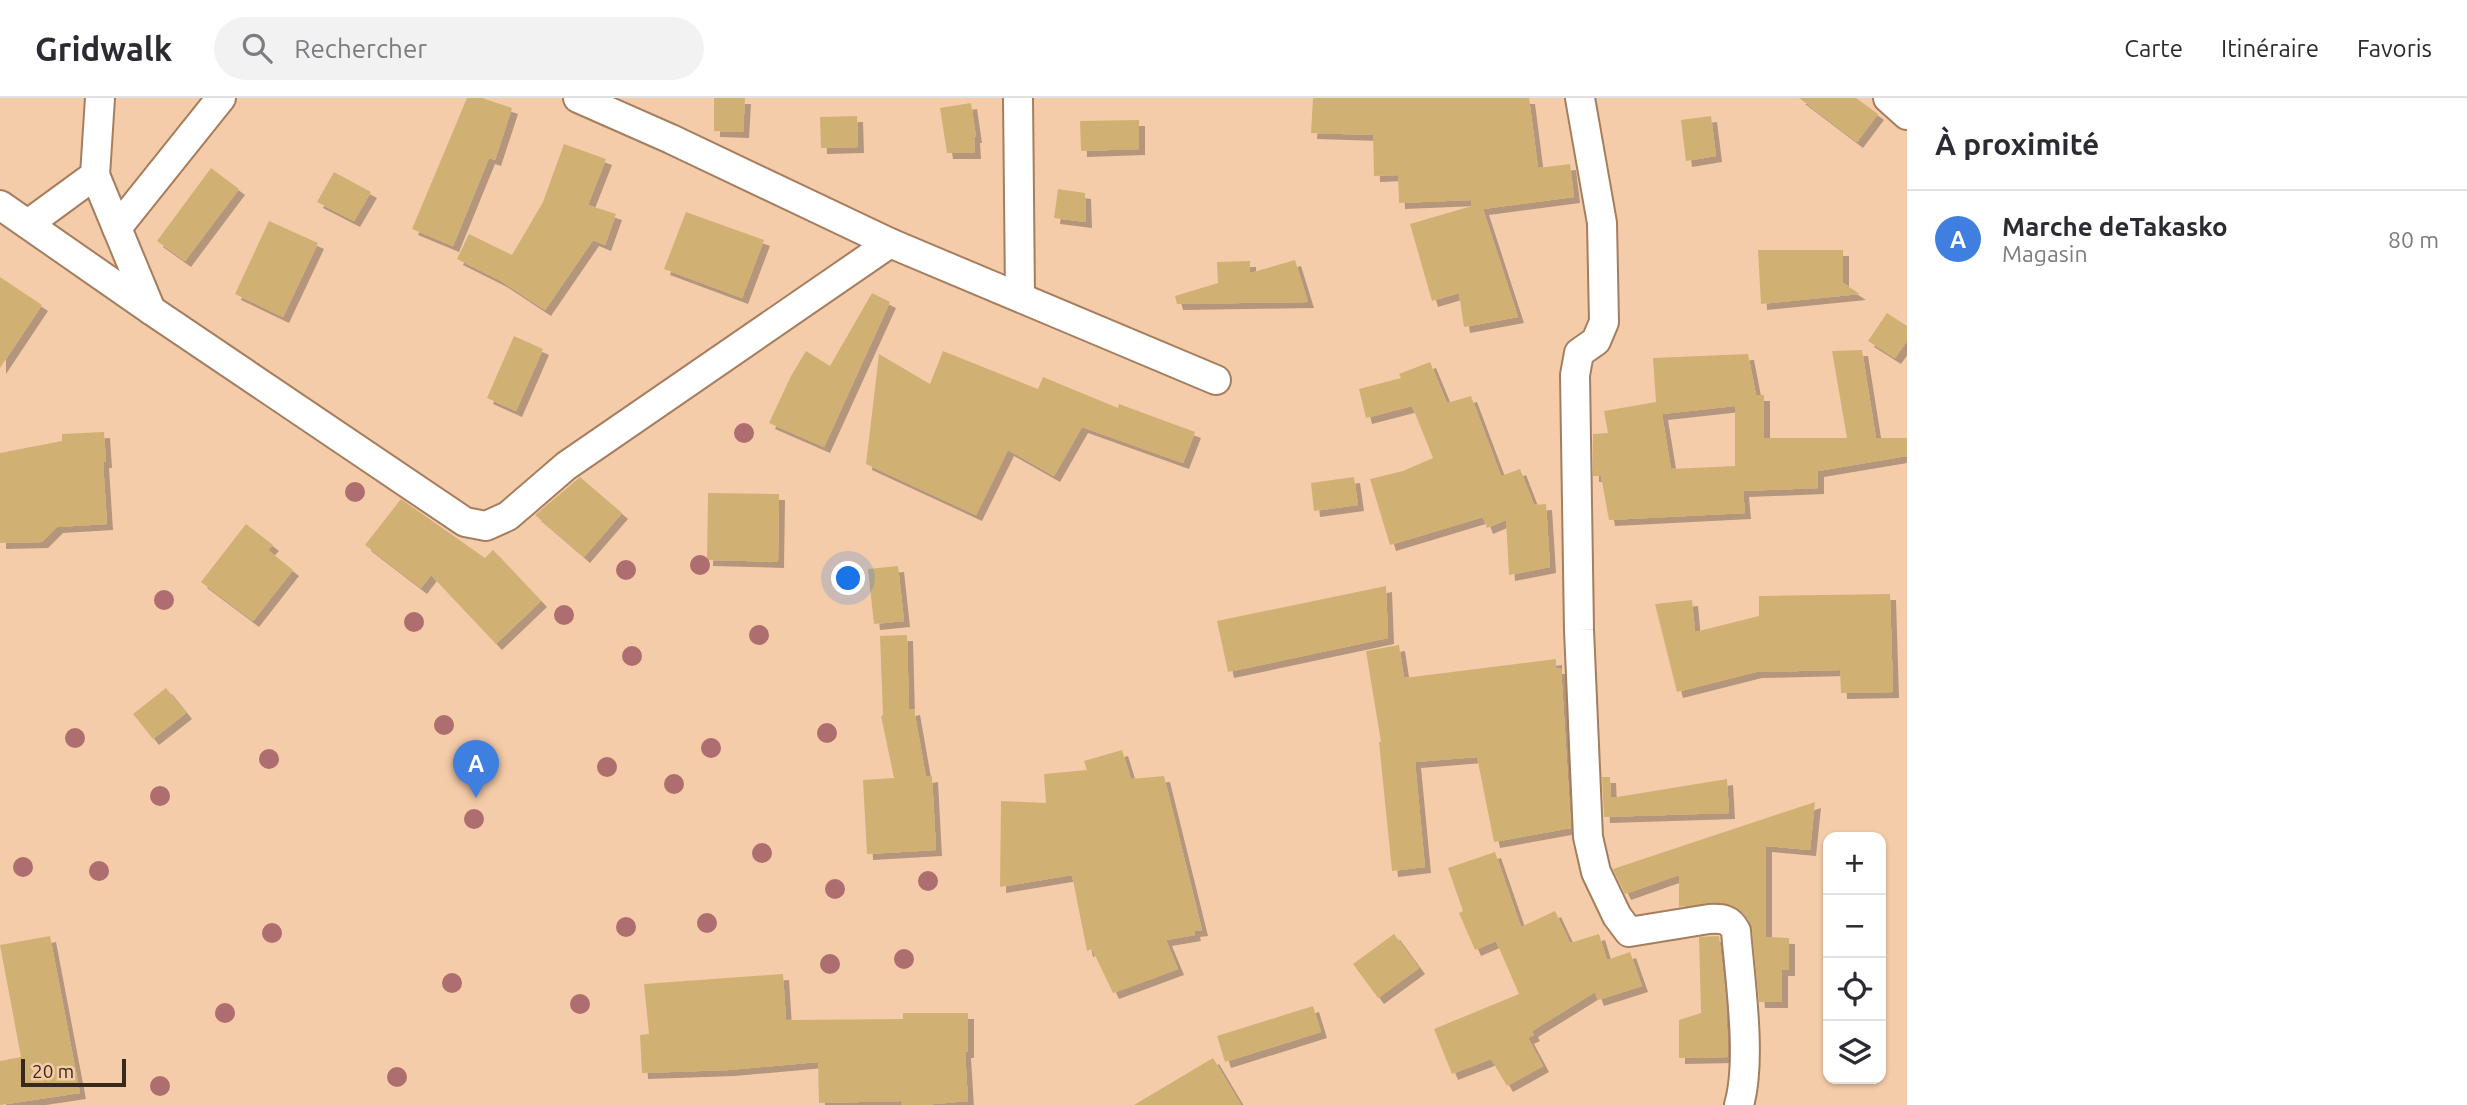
<!DOCTYPE html>
<html lang="fr">
<meta charset="utf-8">
<style>
:root{--surface:#fff;--page:#f2f2f3;--text:#2b2b33;--muted:#7c7c81;--line:#e1e1e2;--accent:#2b77aa}
body{margin:0;font-family:Ubuntu,sans-serif;background:var(--page);color:var(--text)}
.controls{position:absolute;right:21px;bottom:21px;display:grid;overflow:hidden;border-radius:14px;box-shadow:0 2px 5px #0004}
.controls button{width:63px;height:63px;display:grid;place-items:center;padding:0;border:0;border-bottom:2px solid var(--line);background:var(--surface);color:var(--text);font:35px sans-serif}
.scale{position:absolute;left:21px;bottom:18px;width:105px;box-sizing:border-box;padding-left:7px;border:4px solid #38291b;border-top:0;font-size:19px;line-height:24px;white-space:nowrap;color:#38291b;-webkit-text-stroke:5px #f5cca9;paint-order:stroke}
.you{position:absolute;left:849px;top:481px;width:24px;height:24px;margin:-18px;border:5px solid #fff;border-radius:50%;background:#1a73e8;box-shadow:0 0 0 10px #1a73e833}
.badge{display:grid;place-items:center;width:46px;height:46px;border-radius:50%;background:var(--accent);color:#fff;font-size:23px;font-weight:700}
.pin{position:absolute;translate:-50% -58px;filter:drop-shadow(0 2px 4px #0008)}
.pin::after{content:'';position:absolute;top:37px;width:24px;height:21px;background:inherit;clip-path:polygon(0 0,100% 0,50% 100%)}
.list{margin:0;padding:0;list-style:none}
h2{display:flex;justify-content:space-between;align-items:center;height:91px;margin:0;padding:0 28px;font-size:30px}
h2 small{font-size:23px;font-weight:400;color:var(--muted)}
.list li{display:grid;grid-template-columns:46px 1fr auto;gap:21px;align-items:center;box-sizing:border-box;height:98px;padding:0 28px;border-top:2px solid var(--line)}
.list b{display:block;font-size:26px;white-space:nowrap}
.list p{margin:0;font-size:23px;white-space:nowrap;color:var(--muted)}
.list em{font-size:23px;font-style:normal;color:var(--muted)}
.icon{flex:none;width:38px;height:38px;fill:none;stroke:currentColor;stroke-width:2;stroke-linecap:round;stroke-linejoin:round}
.map{position:relative;flex:none;width:1907px;height:1007px;overflow:hidden}
header{display:flex;align-items:center;gap:42px;box-sizing:border-box;height:98px;padding:0 35px;background:var(--surface);border-bottom:2px solid var(--line)}
header strong{font-size:33px}
nav{display:flex;gap:38px;margin-inline-start:auto;font-size:24px}
.search{width:490px;height:63px;background:var(--page);display:flex;align-items:center;gap:18px;box-sizing:border-box;padding:0 24px;border-radius:38px;color:var(--muted);font-size:26px}
main{display:flex}
aside{flex:1;background:var(--surface)}
.map>svg:first-child{display:block}
</style>
<header>
<strong>Gridwalk</strong>
<div class="search"><svg class="icon" aria-label="search" viewBox="0 0 24 24"><circle cx="10" cy="10" r="6"/><path d="M15 15l6 6"/></svg>Rechercher</div>
<nav><a>Carte</a><a>Itinéraire</a><a>Favoris</a></nav>
</header>
<main>
<div class="map">
<svg width="1907" height="1007" viewBox="0 0 1907 1007">
<defs>
<filter id="shadow"><feDropShadow dx="6" dy="6" stdDeviation="0" flood-color="#0004"/></filter>
</defs>
<rect width="100%" height="100%" fill="#f5cca9"/>
<g fill="#d1b173" fill-rule="evenodd" filter="url(#shadow)">
<polygon points="467,0 482,0 512,10 495,62 489,60 453,148 412,131"/>
<polygon points="714,0 745,0 743,34 714,33"/>
<polygon points="1313,0 1529,0 1538,70 1570,66 1574,99 1483,111 1518,219 1464,229 1459,195 1432,203 1410,126 1472,108 1471,102 1399,105 1398,77 1374,78 1373,37 1311,35"/>
<polygon points="1799,0 1856,0 1878,16 1857,44"/>
<polygon points="971,5 976,39 974,39 975,55 947,55 940,10"/>
<polygon points="857,18 858,49 821,50 820,19"/>
<polygon points="1711,18 1716,58 1686,63 1681,22"/>
<polygon points="1139,22 1139,51 1081,53 1080,23"/>
<polygon points="564,46 606,61 588,107 616,116 605,147 593,142 545,212 501,183 457,161 469,136 512,157 543,104"/>
<polygon points="211,70 239,91 185,163 157,143"/>
<polygon points="334,74 371,94 354,123 317,104"/>
<polygon points="1058,91 1085,95 1086,124 1054,120"/>
<polygon points="686,114 764,142 742,200 664,171"/>
<polygon points="269,123 318,145 283,219 235,196"/>
<polygon points="1758,152 1843,152 1843,185 1860,196 1761,206"/>
<polygon points="1295,162 1308,204 1177,206 1175,198 1218,185 1217,164 1250,163 1250,175"/>
<polygon points="0,179 42,207 0,270"/>
<polygon points="872,195 890,204 824,349 769,325 791,278 806,253 830,268"/>
<polygon points="1887,215 1907,228 1907,243 1895,260 1868,243"/>
<polygon points="514,238 543,251 516,313 487,300"/>
<path d="M1862,252L1876,340H1907V358L1818,373V390L1743,393L1745,415L1609,422L1601,378H1593V336L1608,335L1604,313L1656,304L1653,260L1748,256L1756,297H1764V340H1847L1832,253ZM1735,308V368L1671,371L1662,316Z"/>
<polygon points="943,253 1038,291 1043,279 1118,310 1119,306 1195,334 1183,365 1082,329 1054,378 1008,352 976,417 866,366 879,256 930,286"/>
<polygon points="1430,264 1447,305 1471,298 1501,378 1520,371 1534,407 1546,406 1550,469 1509,477 1506,422 1487,430 1483,419 1390,447 1370,381 1403,373 1433,360 1412,308 1366,320 1359,291 1401,280 1399,276"/>
<polygon points="104,334 106,364 103,364 107,426 57,429 42,444 0,445 0,355 62,343 62,336"/>
<polygon points="580,379 622,415 584,459 535,417"/>
<polygon points="1354,379 1358,407 1314,413 1311,385"/>
<polygon points="708,395 779,396 778,464 707,462"/>
<polygon points="401,401 485,460 493,452 541,503 496,546 431,477 421,490 365,447"/>
<polygon points="246,426 273,447 268,452 293,472 253,523 201,484"/>
<polygon points="898,468 904,523 874,526 868,471"/>
<polygon points="1386,488 1388,540 1228,574 1217,523"/>
<polygon points="1890,496 1893,594 1841,595 1840,572 1756,574 1677,594 1655,506 1692,502 1695,534 1759,518 1759,498"/>
<polygon points="907,537 909,612 914,611 926,679 932,678 936,752 867,756 863,682 894,680 881,618 883,617 880,538"/>
<polygon points="1399,547 1404,580 1556,561 1556,570 1561,570 1571,730 1494,744 1477,659 1415,664 1425,769 1392,773 1379,644 1381,644 1366,553"/>
<polygon points="166,590 186,615 153,641 133,616"/>
<polygon points="1122,652 1131,681 1164,678 1202,832 1194,833 1195,837 1166,842 1178,871 1113,895 1092,851 1087,853 1072,777 1000,789 1001,703 1046,705 1044,676 1087,672 1084,663"/>
<polygon points="1602,679 1610,679 1611,700 1727,681 1729,715 1604,719"/>
<polygon points="1815,704 1810,752 1766,748 1766,839 1789,840 1789,872 1782,872 1782,904 1759,904 1752,831 1748,821 1739,811 1718,804 1679,809 1679,777 1625,796 1613,771"/>
<polygon points="1495,754 1521,829 1555,813 1570,845 1599,836 1607,862 1630,854 1642,888 1598,902 1595,894 1532,933 1534,937 1528,940 1543,968 1507,988 1491,961 1452,976 1434,931 1519,896 1496,843 1475,852 1459,815 1463,813 1448,770"/>
<polygon points="1394,836 1419,870 1378,900 1353,866"/>
<polygon points="50,838 80,995 0,1007 0,963 21,959 0,847"/>
<polygon points="1719,838 1726,899 1728,959 1679,960 1679,922 1701,915 1699,839"/>
<polygon points="783,876 786,922 903,921 903,915 968,915 968,954 965,954 968,1003 923,1007 901,1007 901,1003 819,1005 818,964 729,972 642,975 640,937 649,936 644,886"/>
<polygon points="1313,908 1321,934 1225,964 1217,938"/>
<polygon points="1213,960 1241,1007 1134,1007"/>
</g>
<g fill="none" stroke-linecap="round" stroke-linejoin="round">
<g stroke="#a47e5e" stroke-width="32">
<g id="street">
<polyline points="578,0 671,41 890,145 1216,282"/>
<polyline points="1018,0 1020,198"/>
<path d="M1580,0L1602,125L1604,224L1596,243L1579,255L1575,277L1579,532L1588,739L1596,774L1617,818L1629,834L1709,821C1722,820 1730,821 1736,833C1740,882 1752,962 1739,1007"/>
<polyline points="1888,0 1907,17"/>
<polyline points="95,77 151,212"/>
<polyline points="0,107 151,212 465,424 486,428 508,418 566,368 890,145"/>
<polyline points="28,126 95,77 100,0"/>
<polyline points="117,130 221,0"/>
</g>
</g>
<use href="#street" stroke="#fff" stroke-width="28"/>
</g>
<g fill="#ae6e6f">
<circle cx="744" cy="335" r="10"/>
<circle cx="355" cy="394" r="10"/>
<circle cx="700" cy="467" r="10"/>
<circle cx="626" cy="472" r="10"/>
<circle cx="164" cy="502" r="10"/>
<circle cx="564" cy="517" r="10"/>
<circle cx="414" cy="524" r="10"/>
<circle cx="759" cy="537" r="10"/>
<circle cx="632" cy="558" r="10"/>
<circle cx="444" cy="627" r="10"/>
<circle cx="827" cy="635" r="10"/>
<circle cx="75" cy="640" r="10"/>
<circle cx="711" cy="650" r="10"/>
<circle cx="269" cy="661" r="10"/>
<circle cx="607" cy="669" r="10"/>
<circle cx="674" cy="686" r="10"/>
<circle cx="160" cy="698" r="10"/>
<circle cx="474" cy="721" r="10"/>
<circle cx="762" cy="755" r="10"/>
<circle cx="23" cy="769" r="10"/>
<circle cx="99" cy="773" r="10"/>
<circle cx="928" cy="783" r="10"/>
<circle cx="835" cy="791" r="10"/>
<circle cx="707" cy="825" r="10"/>
<circle cx="626" cy="829" r="10"/>
<circle cx="272" cy="835" r="10"/>
<circle cx="904" cy="861" r="10"/>
<circle cx="830" cy="866" r="10"/>
<circle cx="452" cy="885" r="10"/>
<circle cx="580" cy="906" r="10"/>
<circle cx="225" cy="915" r="10"/>
<circle cx="397" cy="979" r="10"/>
<circle cx="160" cy="988" r="10"/>
</g>
</svg>
<div class="controls">
<button>+</button>
<button>−</button>
<button><svg class="icon" aria-label="locate" viewBox="0 0 24 24"><circle cx="12" cy="12" r="6"/><path d="M12 2v4M12 18v4M2 12h4M18 12h4"/></svg></button>
<button><svg class="icon" aria-label="layers" viewBox="0 0 24 24"><path d="M12 4l9 5-9 5-9-5zM3 14l9 5 9-5"/></svg></button>
</div>
<div class="scale">20 m</div>
<div class="you"></div>
<div class="pin badge" style="left:476px;top:700px;background:#3f7fe0">A</div>
</div>
<aside>
<h2>À proximité<small></small></h2>
<ul class="list">
<li><span class="badge" style="background:#3f7fe0">A</span><div><b>Marche deTakasko</b><p>Magasin</p></div><em>80 m</em></li>
</ul>
</aside>
</main>
